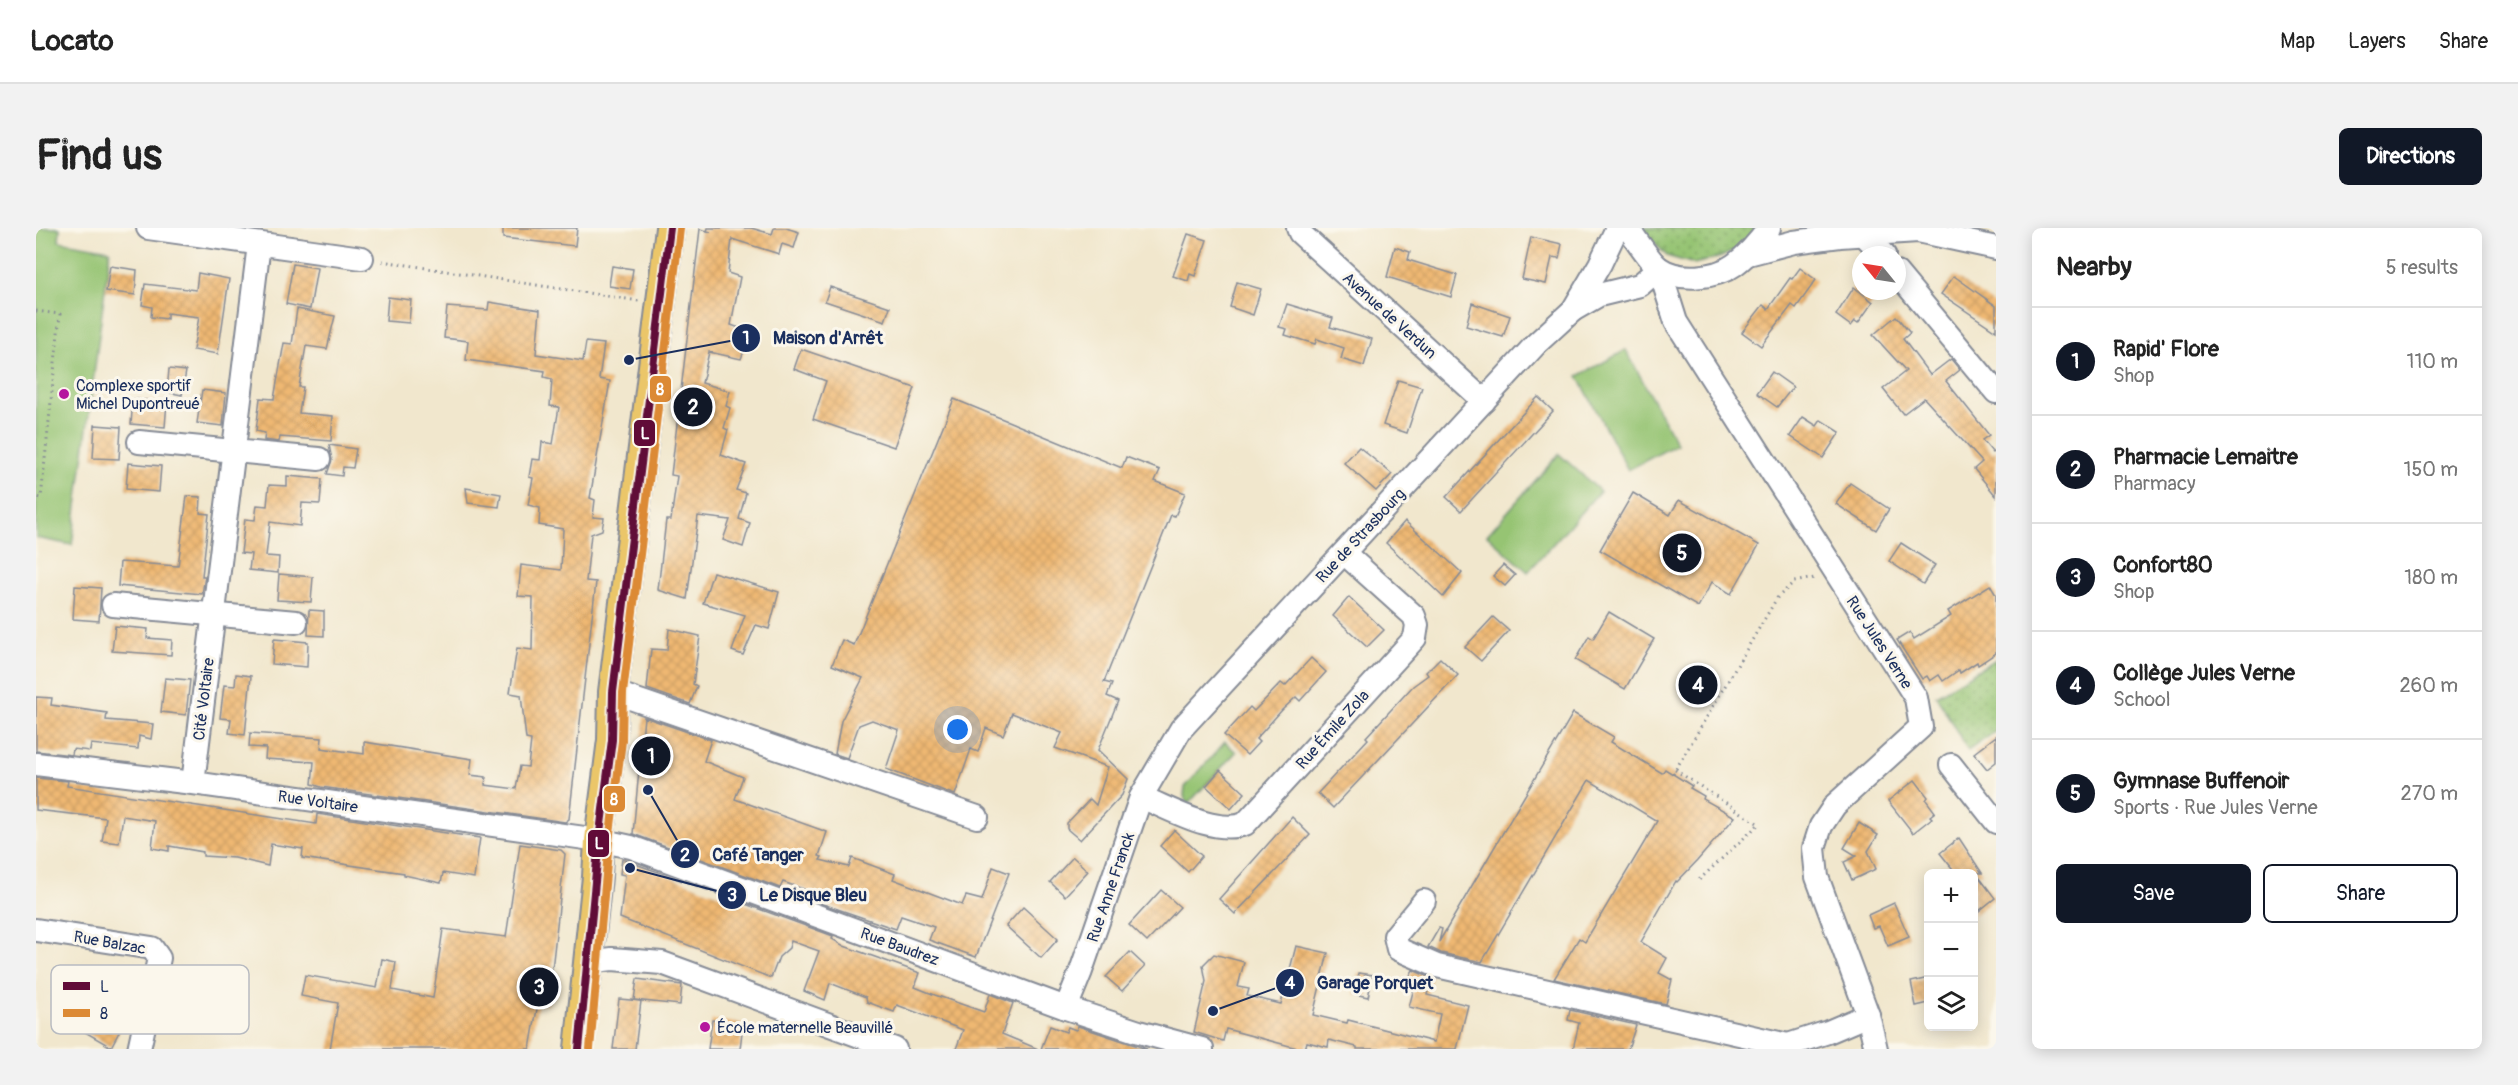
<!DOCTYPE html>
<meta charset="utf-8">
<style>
:root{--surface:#fff;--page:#f2f2f2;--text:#222;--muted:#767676;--line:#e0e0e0;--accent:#111827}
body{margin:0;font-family:Pangolin,sans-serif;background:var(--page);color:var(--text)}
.controls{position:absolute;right:18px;bottom:18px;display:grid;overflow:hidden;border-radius:9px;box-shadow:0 3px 15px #0003}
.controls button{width:54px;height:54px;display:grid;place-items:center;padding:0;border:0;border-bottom:2px solid var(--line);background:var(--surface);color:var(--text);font:30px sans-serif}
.compass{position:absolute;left:1816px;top:18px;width:54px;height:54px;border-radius:50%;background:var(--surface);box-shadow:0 3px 15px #0003;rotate:300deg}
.you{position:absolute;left:922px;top:502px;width:21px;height:21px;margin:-15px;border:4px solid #fff;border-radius:50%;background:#1a73e8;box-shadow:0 0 0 9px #1a73e833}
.badge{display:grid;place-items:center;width:39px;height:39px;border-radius:50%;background:var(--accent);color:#fff;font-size:20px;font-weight:700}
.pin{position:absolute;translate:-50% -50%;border:3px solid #fff;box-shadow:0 2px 6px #0006}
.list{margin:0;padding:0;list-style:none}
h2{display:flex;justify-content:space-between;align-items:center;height:78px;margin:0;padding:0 24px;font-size:26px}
h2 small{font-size:20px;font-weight:400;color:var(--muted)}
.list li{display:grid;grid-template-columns:39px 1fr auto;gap:18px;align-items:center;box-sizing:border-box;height:108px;padding:0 24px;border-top:2px solid var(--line)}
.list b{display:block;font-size:22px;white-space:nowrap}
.list p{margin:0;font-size:20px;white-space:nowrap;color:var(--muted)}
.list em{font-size:20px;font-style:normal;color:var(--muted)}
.actions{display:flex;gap:12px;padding:18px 24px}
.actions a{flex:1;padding:14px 0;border:2px solid var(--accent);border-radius:9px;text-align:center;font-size:21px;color:var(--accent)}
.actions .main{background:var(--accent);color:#fff}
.icon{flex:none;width:33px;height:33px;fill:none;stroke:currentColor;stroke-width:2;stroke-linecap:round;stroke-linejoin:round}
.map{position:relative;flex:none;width:1960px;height:821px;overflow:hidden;border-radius:9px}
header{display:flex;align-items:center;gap:36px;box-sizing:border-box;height:84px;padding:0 30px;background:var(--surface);border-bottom:2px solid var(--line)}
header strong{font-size:28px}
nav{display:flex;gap:33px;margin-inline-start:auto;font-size:21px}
.intro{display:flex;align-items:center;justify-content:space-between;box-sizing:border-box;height:144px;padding:0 36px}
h1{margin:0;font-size:42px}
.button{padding:15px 27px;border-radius:9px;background:var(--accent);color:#fff;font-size:21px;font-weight:700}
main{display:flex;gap:36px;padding:0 36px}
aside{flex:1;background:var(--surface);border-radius:9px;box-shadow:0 3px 15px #0003}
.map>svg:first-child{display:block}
</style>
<header>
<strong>Locato</strong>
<nav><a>Map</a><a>Layers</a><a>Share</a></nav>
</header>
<div class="intro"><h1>Find us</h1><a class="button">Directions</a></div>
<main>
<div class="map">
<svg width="1960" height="821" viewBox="0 0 1960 821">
<defs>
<pattern id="grass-dots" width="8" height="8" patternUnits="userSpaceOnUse" patternTransform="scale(1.5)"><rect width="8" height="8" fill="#96c473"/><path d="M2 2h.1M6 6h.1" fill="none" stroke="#7aa062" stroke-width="1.8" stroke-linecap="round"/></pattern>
<pattern id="building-cross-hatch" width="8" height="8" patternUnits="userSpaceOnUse" patternTransform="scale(1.5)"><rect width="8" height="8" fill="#efb872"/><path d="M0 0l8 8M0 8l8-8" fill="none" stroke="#cc9e65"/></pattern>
</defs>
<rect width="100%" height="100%" fill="#fbf7ec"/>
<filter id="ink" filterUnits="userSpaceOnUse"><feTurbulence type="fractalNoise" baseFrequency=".0167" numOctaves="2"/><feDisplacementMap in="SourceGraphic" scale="12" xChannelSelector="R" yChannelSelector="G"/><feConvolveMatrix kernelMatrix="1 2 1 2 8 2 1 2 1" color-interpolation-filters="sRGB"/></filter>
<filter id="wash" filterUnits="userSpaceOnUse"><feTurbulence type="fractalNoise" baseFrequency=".008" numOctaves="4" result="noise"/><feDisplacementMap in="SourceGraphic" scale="24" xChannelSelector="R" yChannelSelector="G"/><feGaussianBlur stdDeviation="1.35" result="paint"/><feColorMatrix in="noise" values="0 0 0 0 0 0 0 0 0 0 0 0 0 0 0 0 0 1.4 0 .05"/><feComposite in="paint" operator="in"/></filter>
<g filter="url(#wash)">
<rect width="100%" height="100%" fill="#f1e7cd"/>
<g fill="url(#grass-dots)" stroke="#587a68" stroke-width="1.5">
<polygon points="1605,0 1721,0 1702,21 1685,29 1658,36 1631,28"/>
<polygon points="1960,431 1960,503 1932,523 1900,467"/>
</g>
<g fill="#96c473" stroke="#587a68" stroke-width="1.5">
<polygon points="0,0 24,0 23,13 74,22 36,317 0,310"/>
<polygon points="1590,122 1641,216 1592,242 1542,148"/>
<polygon points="1523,226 1564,263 1492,344 1451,307"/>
<polygon points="1189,514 1200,524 1151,577 1148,568 1149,559"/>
</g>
<g id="blocks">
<g fill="url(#building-cross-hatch)">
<polygon points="467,0 541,0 539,18 467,10"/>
<polygon points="672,0 715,0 736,6 738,0 750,0 763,4 758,20 746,16 743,26 696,11 692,45 704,49 695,97 715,104 705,131 673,124 666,155 694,163 690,178 694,180 688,200 692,202 685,227 710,236 700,262 710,265 703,291 714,295 707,319 687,312 694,292 662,288 651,371 622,362 630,292 635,292 641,248 635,247 664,1 675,4 671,3"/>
<polygon points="1152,6 1171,12 1159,48 1154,46 1152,53 1137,48"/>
<polygon points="1495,9 1526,16 1523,30 1516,29 1510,56 1486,51"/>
<polygon points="1359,19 1374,24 1372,32 1421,47 1415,69 1351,49"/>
<polygon points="257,36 281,40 274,81 250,76"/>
<polygon points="74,38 101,42 99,67 70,63"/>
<polygon points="576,38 597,41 594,61 573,58"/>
<polygon points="1764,40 1780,52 1760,80 1756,77 1725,118 1706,104 1727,77 1732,81 1754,50 1756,51"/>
<polygon points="162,45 193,51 182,126 157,122 163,89 131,85 131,91 115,89 116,79 106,77 109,56 160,62"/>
<polygon points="1918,48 1960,78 1960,103 1905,66"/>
<polygon points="1201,54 1225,61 1217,87 1194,79"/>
<polygon points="794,59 854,79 849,93 789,73"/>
<polygon points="1818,59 1837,74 1822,95 1819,93 1815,98 1800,87"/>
<polygon points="352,69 375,72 373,95 350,93"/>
<polygon points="453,74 504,82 500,126 547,133 550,114 568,116 563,151 574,153 554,270 559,272 557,289 568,290 566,302 555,306 550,353 560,354 533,591 529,594 285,559 276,556 278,534 229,531 230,520 213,519 214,505 286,510 285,520 328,526 328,514 436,531 434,547 450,549 449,557 480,561 484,538 492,539 495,512 490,511 485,467 474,465 481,420 496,422 497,369 482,368 485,337 525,342 527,301 503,297 504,280 492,277 497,250 493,249 496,231 504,232 506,214 517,216 523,179 514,178 516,151 508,149 509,143 430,132 432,113 408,110 411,79 452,82"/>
<polygon points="1436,75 1474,88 1467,109 1430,98"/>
<polygon points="1251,76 1297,90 1294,99 1336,111 1328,138 1305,131 1308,120 1281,111 1279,116 1249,107 1251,101 1243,99"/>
<polygon points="261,81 299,88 291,121 270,118 263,159 267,159 263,185 297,188 295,213 244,209 243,214 228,212 229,205 220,203 224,170 238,171 248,115 256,116"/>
<polygon points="1860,88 1874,105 1867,111 1894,147 1915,131 1924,142 1910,153 1953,207 1946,212 1957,225 1960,222 1960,268 1938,241 1946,234 1888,170 1867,186 1847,161 1870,143 1837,107"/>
<polygon points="765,121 879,160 858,219 777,191 790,153 758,141"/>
<polygon points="133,141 150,143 146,167 131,164"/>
<polygon points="1736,144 1757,159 1741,179 1721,165"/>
<polygon points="1362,152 1386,159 1371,205 1347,197"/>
<polygon points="166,162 190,165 187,198 161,195"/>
<polygon points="1502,169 1517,183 1425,283 1410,269"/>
<polygon points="97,171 131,174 129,199 95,196"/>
<polygon points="918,171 1086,240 1090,229 1124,242 1119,253 1149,265 1139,288 1135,287 1068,454 1076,456 1071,468 1082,473 1062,522 1092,551 1086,567 1044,612 1031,601 1031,595 1054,571 1060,577 1072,539 1019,520 1026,505 976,485 967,507 950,500 942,524 935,521 919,567 850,541 863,502 836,492 823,497 811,530 799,526 805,493 827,450 796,437 806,412 818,417"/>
<polygon points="1767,189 1781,198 1785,192 1804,204 1787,230 1754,208"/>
<polygon points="59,197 85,199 83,231 57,230"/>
<polygon points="293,217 320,221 317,240 307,239 306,248 291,246 296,232"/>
<polygon points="1323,219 1356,246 1340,263 1308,235"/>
<polygon points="92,235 125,238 123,264 90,261"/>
<polygon points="251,248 286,251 284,276 266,275 264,298 234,294 230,328 243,329 242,345 213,342 215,326 205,325 209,291 219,292 221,277 231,278 233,257 251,258"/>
<polygon points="1814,255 1853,281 1840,302 1800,276"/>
<polygon points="430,260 465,266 463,279 432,275"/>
<polygon points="1597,265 1634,287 1643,272 1723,317 1695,366 1676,354 1662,379 1564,322"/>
<polygon points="151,268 165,269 164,285 173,286 166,348 169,348 166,366 82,358 84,334 142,338"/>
<polygon points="1369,293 1426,345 1407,369 1350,315"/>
<polygon points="1865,315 1899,337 1887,356 1853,333"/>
<polygon points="1467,337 1479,347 1469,358 1457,348"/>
<polygon points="677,344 743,364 733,401 720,397 707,427 696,423 709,387 667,375"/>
<polygon points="243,346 277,349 275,374 241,372"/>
<polygon points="1954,357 1960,367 1960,425 1942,437 1941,434 1924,445 1923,442 1907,453 1903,447 1894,453 1891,448 1886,451 1861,412 1874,404 1878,411 1915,388 1912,383"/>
<polygon points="39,358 65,360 63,393 37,391"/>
<polygon points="1313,369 1348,402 1331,419 1297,388"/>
<polygon points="273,382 288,383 288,408 272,407"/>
<polygon points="1573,384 1618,411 1589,461 1539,432 1553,408 1557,411"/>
<polygon points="1457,389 1473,403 1445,433 1429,419"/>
<polygon points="79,398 112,401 111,410 136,412 135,427 76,423"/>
<polygon points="633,401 664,408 657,456 661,458 654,476 611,461 615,421 631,422"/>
<polygon points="238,411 272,414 271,439 236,436"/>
<polygon points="1275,430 1290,444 1264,473 1260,469 1246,482 1220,511 1223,514 1211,527 1188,507 1214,479 1218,483 1245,455 1249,458"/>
<polygon points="1404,430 1422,447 1297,580 1282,565 1332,511 1330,509 1377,458 1392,447 1390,444"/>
<polygon points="200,446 215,448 209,507 193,505 195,491 184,490 188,457 199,458"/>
<polygon points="129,450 154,452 150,487 125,484"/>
<polygon points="0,469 16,470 15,477 71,485 70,492 117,496 115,511 103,508 102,521 55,516 54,523 37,521 36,527 0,523"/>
<polygon points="1537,485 1578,509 1575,514 1626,545 1629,541 1656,558 1654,560 1668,568 1667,571 1699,589 1661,633 1641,654 1640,653 1605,714 1631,730 1623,745 1636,752 1630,776 1518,751 1543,710 1549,714 1621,593 1553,552 1446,734 1405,725 1392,719 1403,700 1406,701 1403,714"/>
<polygon points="608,489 675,512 668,533 707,549 699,571 791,604 783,628 786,629 784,632 813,639 816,630 859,646 857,651 926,677 930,668 946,672 957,639 973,645 940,729 893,712 898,699 865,688 860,701 784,675 787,668 747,654 744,660 597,606"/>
<polygon points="1960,508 1960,534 1951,541 1938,525"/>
<polygon points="1184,542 1209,565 1195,581 1170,558"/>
<polygon points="0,550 32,553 31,558 280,596 281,586 444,610 438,650 407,645 405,655 368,647 368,645 266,630 267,621 235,616 232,638 199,630 167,628 167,624 133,618 133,623 116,620 119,593 87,588 83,615 66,613 70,590 0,582"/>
<polygon points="1879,552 1892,569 1890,572 1899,584 1894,588 1896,590 1877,605 1852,573"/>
<polygon points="1256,589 1274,607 1199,686 1183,671"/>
<polygon points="1823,595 1842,607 1832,623 1840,641 1816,652 1808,634 1821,628 1808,620"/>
<polygon points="1138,602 1166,628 1152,644 1124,618"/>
<polygon points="1923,610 1946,645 1940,645 1959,670 1938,687 1938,645 1920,645 1904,625"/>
<polygon points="484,616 525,622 529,626 512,777 502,775 494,821 294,821 302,775 265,768 269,747 341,760 346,731 360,734 356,762 397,770 407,701 470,709"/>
<polygon points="1037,629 1052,643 1029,668 1014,654"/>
<polygon points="586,631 797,708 796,711 808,718 884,745 879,759 899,767 948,784 954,766 977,775 966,806 1002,821 920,821 927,802 861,777 858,784 831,774 830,769 794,755 789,772 768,763 783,723 755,713 753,720 743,729 735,750 584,690 589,647 584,646"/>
<polygon points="1125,662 1144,679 1111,714 1093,697"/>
<polygon points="1858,675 1873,709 1852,718 1843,698 1837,700 1832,687"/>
<polygon points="987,679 1022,711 1005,730 970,698"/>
<polygon points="1260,718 1292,725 1277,787 1311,795 1312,792 1398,814 1404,786 1373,779 1378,760 1368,758 1377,742 1395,750 1391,767 1432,777 1421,821 1321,821 1321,819 1293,812 1292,819 1271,814 1269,821 1265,821 1190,801 1187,813 1158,804 1170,753 1167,737 1178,726 1208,734 1202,759 1213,761 1211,768 1245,776"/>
<polygon points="1094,724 1109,738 1086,763 1070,749"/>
<polygon points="1323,745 1337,747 1332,769 1318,766"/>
<polygon points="55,749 99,774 75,819 30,793"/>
<polygon points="1893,750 1893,775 1880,778 1875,754"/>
<polygon points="601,751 646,757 644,777 598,772"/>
<polygon points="583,771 605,773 599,821 577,821"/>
<polygon points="1534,782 1600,797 1592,821 1537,821 1543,795 1532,792"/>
<polygon points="676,792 707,796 704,821 672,821"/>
<polygon points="1014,798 1030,804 1032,799 1040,802 1042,798 1111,821 1005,821"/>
</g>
</g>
</g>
<g filter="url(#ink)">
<use href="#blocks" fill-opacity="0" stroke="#868b96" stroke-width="1.5"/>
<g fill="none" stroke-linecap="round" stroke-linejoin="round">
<g stroke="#868b96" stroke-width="26">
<g id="minor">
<polyline points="112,0 326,30"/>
<polyline points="1262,0 1264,5 1448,173"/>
<polyline points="1581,0 1564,36 1537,82 1563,67 1604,57 1623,40 1640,94 1880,470 1885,499 1799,577 1785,598 1778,620 1781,649 1832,787 1840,821"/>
<path d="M1592,0C1600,11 1613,32 1623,40C1643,54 1680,50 1698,37C1712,27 1723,14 1733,0"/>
<polyline points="1827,6 1848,27"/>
<polyline points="1712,26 1758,14 1804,8 1882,3 1960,20"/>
<polyline points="1861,45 1960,164"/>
<polyline points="103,214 283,231"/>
<polyline points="77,377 260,394"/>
<polyline points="577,464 941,589"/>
<polyline points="0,536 157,555 563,612 595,619 1030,780 1103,804 1166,821"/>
<polyline points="1915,537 1960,594"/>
<polyline points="157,555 223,16"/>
<path d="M1105,569C1135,581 1178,607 1209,596L1379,410L1381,397L1378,388L1308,325"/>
<polyline points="1388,673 1359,708 1362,721 1401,738 1752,817 1792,804 1832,787"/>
<polyline points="0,702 116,720 123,730 103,821"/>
<polyline points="552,734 576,731 626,735 859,821"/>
<polyline points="1030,780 1045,743 1105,569 1145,501 1501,115 1537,82"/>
</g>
</g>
<g stroke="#868b96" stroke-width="32">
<polyline id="major" points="543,821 561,649 563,612 576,512 577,464 634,0"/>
</g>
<g stroke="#868b96" stroke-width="3" stroke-dasharray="1.5 4.5" stroke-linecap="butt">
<polyline points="346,33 603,73"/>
<polyline points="0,83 24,86 5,270 0,269"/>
<polyline points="1639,542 1723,596 1663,652"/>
<polyline points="1637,546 1741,370 1758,354 1778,350"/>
<polyline points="0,819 4,821"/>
</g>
<use href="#minor" stroke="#fff" stroke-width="22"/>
<use href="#major" stroke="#ebc669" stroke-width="28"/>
<g stroke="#fbf7ec" stroke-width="12">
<polyline id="bus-1" points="543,821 563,612 576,512 577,464 634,0"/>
</g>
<g stroke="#fbf7ec" stroke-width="12">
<polyline id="bus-2" points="554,821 573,613 586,513 587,465 644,1"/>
</g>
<use href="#bus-1" stroke="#610b38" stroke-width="8"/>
<use href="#bus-2" stroke="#dc8a35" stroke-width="8"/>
</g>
</g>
<g fill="#b5179e" stroke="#fbf7ec" stroke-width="2">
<circle cx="28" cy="166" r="6"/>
<circle cx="669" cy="799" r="6"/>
</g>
<g text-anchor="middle" stroke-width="6" stroke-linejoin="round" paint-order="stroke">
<g font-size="16" fill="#1b2f5e" stroke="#fbf7ec">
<text transform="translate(1354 87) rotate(42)" y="6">Avenue de Verdun</text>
<text transform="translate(1324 307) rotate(-47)" y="6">Rue de Strasbourg</text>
<text transform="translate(1844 414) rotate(57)" y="6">Rue Jules Verne</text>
<text transform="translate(167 471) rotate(-83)" y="6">Cité Voltaire</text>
<text transform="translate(1296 501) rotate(-48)" y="6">Rue Émile Zola</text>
<text transform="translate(282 573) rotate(8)" y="6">Rue Voltaire</text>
<text transform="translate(1074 659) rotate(-71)" y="6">Rue Anne Franck</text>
<text transform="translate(74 714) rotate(10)" y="6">Rue Balzac</text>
<text transform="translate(864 718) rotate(20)" y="6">Rue Baudrez</text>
</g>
<g font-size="16" fill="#1b2f5e" stroke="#fbf7ec" text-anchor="start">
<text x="40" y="163">Complexe sportif<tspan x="40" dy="18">Michel Dupontreué</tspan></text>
<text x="681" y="805">École maternelle Beauvillé</text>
</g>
</g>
<rect x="15" y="737" width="198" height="69" rx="9" fill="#fbf7ec" stroke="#b8bbc1" stroke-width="1.5"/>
<rect x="27" y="754" width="27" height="8" fill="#610b38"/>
<rect x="27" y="781" width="27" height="8" fill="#dc8a35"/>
<g font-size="16" fill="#1b2f5e">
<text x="64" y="764">L</text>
<text x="64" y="791">8</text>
</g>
<path fill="none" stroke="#1b2f5e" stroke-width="2" d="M593 132L710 110M612 562L649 626M594 640L696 667M1177 783L1254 755"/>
<g fill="#1b2f5e" stroke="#fbf7ec" stroke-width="2">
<circle cx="593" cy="132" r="6"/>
<circle cx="612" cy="562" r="6"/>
<circle cx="594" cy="640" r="6"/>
<circle cx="1177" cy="783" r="6"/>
<circle cx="710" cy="110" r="15"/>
<circle cx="649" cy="626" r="15"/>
<circle cx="696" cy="667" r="15"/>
<circle cx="1254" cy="755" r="15"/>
</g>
<g font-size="18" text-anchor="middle" font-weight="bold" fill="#fff">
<text x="710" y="116">1</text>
<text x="649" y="633">2</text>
<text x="696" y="673">3</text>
<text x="1254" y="761">4</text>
</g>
<g font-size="18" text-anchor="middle" font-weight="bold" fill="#1b2f5e" stroke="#fbf7ec" stroke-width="6" stroke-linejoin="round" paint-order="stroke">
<text x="792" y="116">Maison d'Arrêt</text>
<text x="722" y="633">Café Tanger</text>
<text x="777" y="673">Le Disque Bleu</text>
<text x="1339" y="761">Garage Porquet</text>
</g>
<g stroke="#fbf7ec" stroke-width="2">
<rect x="613" y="147" width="23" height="28" rx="6" fill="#dc8a35"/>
<rect x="597" y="191" width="23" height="28" rx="6" fill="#610b38"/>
<rect x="567" y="557" width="23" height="28" rx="6" fill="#dc8a35"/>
<rect x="551" y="601" width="23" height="29" rx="6" fill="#610b38"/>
</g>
<g font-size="16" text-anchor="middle" font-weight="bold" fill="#fff">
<text x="624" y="167">8</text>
<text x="609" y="211">L</text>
<text x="578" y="577">8</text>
<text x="563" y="621">L</text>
</g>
</svg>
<div class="controls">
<button>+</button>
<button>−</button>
<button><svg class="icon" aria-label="layers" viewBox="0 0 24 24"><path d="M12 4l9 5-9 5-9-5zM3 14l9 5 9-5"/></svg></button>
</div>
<svg class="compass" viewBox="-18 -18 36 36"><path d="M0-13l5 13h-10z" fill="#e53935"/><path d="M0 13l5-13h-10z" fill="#767676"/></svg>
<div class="you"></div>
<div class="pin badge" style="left:615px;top:528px">1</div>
<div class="pin badge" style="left:657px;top:179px">2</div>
<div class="pin badge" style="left:503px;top:759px">3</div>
<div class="pin badge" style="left:1662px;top:457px">4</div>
<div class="pin badge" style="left:1646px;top:325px">5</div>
</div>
<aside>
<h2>Nearby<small>5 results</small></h2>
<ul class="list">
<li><span class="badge">1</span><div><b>Rapid' Flore</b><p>Shop</p></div><em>110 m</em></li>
<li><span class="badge">2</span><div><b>Pharmacie Lemaitre</b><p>Pharmacy</p></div><em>150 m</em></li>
<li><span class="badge">3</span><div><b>Confort80</b><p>Shop</p></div><em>180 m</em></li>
<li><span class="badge">4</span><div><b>Collège Jules Verne</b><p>School</p></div><em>260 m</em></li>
<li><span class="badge">5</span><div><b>Gymnase Buffenoir</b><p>Sports · Rue Jules Verne</p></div><em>270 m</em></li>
</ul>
<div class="actions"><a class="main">Save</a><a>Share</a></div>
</aside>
</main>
